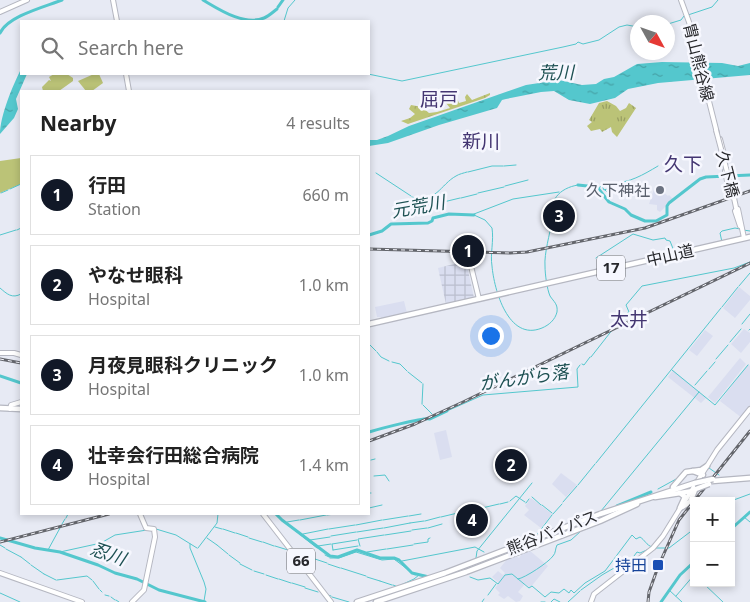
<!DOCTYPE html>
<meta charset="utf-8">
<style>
:root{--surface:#fff;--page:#f6f6f6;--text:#222;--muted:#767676;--line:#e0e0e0;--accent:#111827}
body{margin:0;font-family:"Noto Sans","Noto Sans JP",sans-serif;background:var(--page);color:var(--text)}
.controls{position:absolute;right:15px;bottom:15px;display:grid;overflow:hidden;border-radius:0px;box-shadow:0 2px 8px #0003}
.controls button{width:45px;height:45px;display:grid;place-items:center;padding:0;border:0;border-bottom:1px solid var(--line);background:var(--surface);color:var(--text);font:25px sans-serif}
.compass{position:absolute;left:630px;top:15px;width:45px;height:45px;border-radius:50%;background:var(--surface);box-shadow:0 2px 8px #0003;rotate:130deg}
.you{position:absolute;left:490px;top:335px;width:18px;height:18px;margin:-12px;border:4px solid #fff;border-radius:50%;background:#1a73e8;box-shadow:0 0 0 8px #1a73e833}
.badge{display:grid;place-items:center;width:32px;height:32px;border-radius:50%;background:var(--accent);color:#fff;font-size:16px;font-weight:700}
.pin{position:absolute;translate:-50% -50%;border:2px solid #fff;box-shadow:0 1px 5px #0006}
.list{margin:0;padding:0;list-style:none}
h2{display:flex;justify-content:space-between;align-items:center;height:65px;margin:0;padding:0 20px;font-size:21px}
h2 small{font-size:16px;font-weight:400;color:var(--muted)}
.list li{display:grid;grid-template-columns:32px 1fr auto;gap:15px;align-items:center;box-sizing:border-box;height:80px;margin:0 10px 10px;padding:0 10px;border:1px solid var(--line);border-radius:0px}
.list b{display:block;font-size:19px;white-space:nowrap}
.list p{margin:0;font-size:16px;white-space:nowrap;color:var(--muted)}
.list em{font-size:16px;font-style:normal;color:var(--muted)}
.icon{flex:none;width:28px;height:28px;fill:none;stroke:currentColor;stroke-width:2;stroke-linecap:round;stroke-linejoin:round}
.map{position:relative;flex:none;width:750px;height:602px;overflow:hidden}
.search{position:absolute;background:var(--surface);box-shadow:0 2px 8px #0003;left:20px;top:20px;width:350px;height:55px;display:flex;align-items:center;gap:12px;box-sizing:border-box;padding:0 18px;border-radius:0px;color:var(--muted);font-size:19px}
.panel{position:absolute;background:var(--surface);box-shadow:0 2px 8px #0003;left:20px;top:90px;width:350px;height:425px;border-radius:0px}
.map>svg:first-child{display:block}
</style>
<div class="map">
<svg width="750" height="602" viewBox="0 0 750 602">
<defs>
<pattern id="industrial-grid" width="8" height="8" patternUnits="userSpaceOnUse" patternTransform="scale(1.25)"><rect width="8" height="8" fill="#dadef0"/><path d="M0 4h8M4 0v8" fill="none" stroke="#bbbece"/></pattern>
<pattern id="grass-tufts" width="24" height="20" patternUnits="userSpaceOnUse" patternTransform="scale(1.25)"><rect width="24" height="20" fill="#bbc377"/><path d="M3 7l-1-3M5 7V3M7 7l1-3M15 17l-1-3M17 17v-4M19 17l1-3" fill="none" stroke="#989e62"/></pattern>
<pattern id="forest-crowns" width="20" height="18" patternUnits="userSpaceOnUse" patternTransform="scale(1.25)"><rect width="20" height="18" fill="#bdc475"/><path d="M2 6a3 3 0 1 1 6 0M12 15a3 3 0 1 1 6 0" fill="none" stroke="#a2a865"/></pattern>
<pattern id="water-ripples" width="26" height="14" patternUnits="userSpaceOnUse" patternTransform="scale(1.25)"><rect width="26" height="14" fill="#54c7cd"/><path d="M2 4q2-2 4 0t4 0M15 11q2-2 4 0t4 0" fill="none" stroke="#46a2a7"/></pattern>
</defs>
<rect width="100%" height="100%" fill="#e7eaf4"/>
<g fill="#dadef0">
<polygon points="654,189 659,189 661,193 663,192 668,196 669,195 673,199 660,212 657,210 657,205 649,204"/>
<polygon points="739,287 750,296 750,300 735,318 723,308"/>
<polygon points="404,301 407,313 381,319 381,317 377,317 375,307"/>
<polygon points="744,329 750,333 750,342 741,353 731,344"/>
<polygon points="705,330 713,336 697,356 689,350"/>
<polygon points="740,358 746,364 715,403 708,397"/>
<polygon points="748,364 750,366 750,408 742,418 720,401"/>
<polygon points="673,370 706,398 701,403 668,377"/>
<polygon points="446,430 452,457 440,460 434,433"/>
<polygon points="561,473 577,485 566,497 552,484"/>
<polygon points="531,498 552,514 541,528 524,515 529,510 525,506"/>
<polygon points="529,550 548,566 530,588 525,584 518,592 523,596 520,601 516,602 508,596 504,599 498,595 500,593 495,588 499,583 492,577 498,571 503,575 505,573 500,568 508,558 511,558 515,555 519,558 524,551"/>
</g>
<polygon fill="url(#industrial-grid)" points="466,261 474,298 446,304 438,268"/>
<polygon fill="url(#grass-tufts)" points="607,101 616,106 620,111 626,108 629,103 636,108 617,137 612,132 611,127 602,132 600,129 591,131 587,126 592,122 589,120 599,103"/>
<polygon fill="url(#forest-crowns)" points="490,93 490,95 485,98 408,124 401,121 410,118 415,114 409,109 411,105 422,107 429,113 437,112 450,108 446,103 449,99 453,103 457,102 457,98 459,103 466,101 465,97 467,94 472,100"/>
<g fill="#bbc377">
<polygon points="54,74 67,74 73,78 73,81 59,91 43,91 42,87 49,80 51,81 49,77"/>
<polygon points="94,74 99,74 103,83 92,91 86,91 78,81"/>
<polygon points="21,158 21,184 0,193 0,161"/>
</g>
<g fill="url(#water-ripples)">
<polygon points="662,62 722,63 738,66 750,63 750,75 658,83 628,89 615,98 590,104 569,100 554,91 541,92 506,99 502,100 497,108 439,125 388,143 369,146 369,140 377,140 388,136 409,126 526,85 559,80 582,85 596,84 604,79 614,77 637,64"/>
<path d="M21,69V74H27L16,99L18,109L14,118L0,134C0,116 13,85 21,69Z"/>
</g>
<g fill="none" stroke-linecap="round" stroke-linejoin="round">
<g stroke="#54c7cd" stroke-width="1">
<polyline points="688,15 712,7 718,0"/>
<polyline points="260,19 264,21"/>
<polyline points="284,21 288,8 295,0"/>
<polyline points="668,24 681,20 684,16"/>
<polyline points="368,74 402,81 563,47 576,44 578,42 583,44 599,40 619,27 627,25 638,27"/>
<polyline points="504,166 516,165"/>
<polyline points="468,172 492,166 503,166"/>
<polyline points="376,173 411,196"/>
<polyline points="505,186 528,180"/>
<path d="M598,188L602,186L604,190L610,188L613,183C629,183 643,175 658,166"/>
<polyline points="10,189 21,184"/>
<polyline points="605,190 610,195"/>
<polyline points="1,193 8,190"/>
<polyline points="478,193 504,187"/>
<path d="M412,197C435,205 441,184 456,176C459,174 464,173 467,172"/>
<polyline points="461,198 477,194"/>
<polyline points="415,199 424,205"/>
<polyline points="425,205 431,205 460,198"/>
<polyline points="474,214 513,199 559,192"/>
<path d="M474,215L485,220L492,228C494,241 490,254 492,266C494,289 508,342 542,328C549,325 555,320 557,312C558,304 554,302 550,296C547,289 545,274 545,266C544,254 550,233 552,221C548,201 559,188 578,185"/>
<polyline points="17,230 21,228"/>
<polyline points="743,230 750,231"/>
<polyline points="0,235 16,230"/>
<polyline points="722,242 720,233 722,231 735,228 740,229"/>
<polyline points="596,258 633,234 653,240 665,238 666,240 670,241 674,251 676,253"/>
<polyline points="739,286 750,273"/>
<path d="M0,288C7,294 12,299 21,294"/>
<polyline points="722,307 738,287"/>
<polyline points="742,324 750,314"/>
<polyline points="749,330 750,329"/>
<polyline points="730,342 741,329"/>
<polyline points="369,344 376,351"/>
<polyline points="377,352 381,357 389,361"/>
<polyline points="591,357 624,315 629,312 626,305 642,286 734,268 750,262"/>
<polyline points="716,359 728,345"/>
<polyline points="392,362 400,364 407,371"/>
<polyline points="582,364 584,365 590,357"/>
<polyline points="709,369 715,362"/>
<polyline points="672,370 715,405 748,365"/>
<polyline points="408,372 422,383"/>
<polyline points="695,385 707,371"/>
<polyline points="422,404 423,384"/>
<polyline points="423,405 432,414"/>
<polyline points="447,411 483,395 578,387 577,369 580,365"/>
<polyline points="371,460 375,459"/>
<polyline points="596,463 721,308"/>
<polyline points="709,468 719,475"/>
<polyline points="374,476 385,475 389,481"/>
<polyline points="578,485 595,464"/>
<polyline points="658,489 678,478"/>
<polyline points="369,493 371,493"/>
<polyline points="532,497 541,505"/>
<polyline points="510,501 516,496 525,502"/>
<polyline points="731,501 750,494"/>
<polyline points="563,502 577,486"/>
<polyline points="526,503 529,499"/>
<polyline points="500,504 508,502"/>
<polyline points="542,505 552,513"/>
<polyline points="369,508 382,505"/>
<polyline points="482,508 499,504"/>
<polyline points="468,511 474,510"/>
<polyline points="601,511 699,392"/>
<polyline points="553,514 562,504"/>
<polyline points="277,515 277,514"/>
<polyline points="327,515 335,514"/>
<polyline points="409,516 421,514"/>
<polyline points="478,516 486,514"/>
<polyline points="278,517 317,548"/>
<polyline points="441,517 466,511"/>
<polyline points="744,517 750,522"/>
<polyline points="66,518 68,514"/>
<polyline points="300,520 326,515"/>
<polyline points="383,520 408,516"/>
<polyline points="425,521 440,517"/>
<polyline points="287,522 299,520"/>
<polyline points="410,523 424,521"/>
<polyline points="62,524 65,519"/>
<polyline points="356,525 382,520"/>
<polyline points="215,527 222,529"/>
<polyline points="384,528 410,523"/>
<polyline points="428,528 442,524"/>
<polyline points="156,529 176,535 197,548"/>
<polyline points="223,529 235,533"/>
<polyline points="329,529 355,525"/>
<polyline points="412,530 427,528"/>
<polyline points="357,532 383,528"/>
<polyline points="236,533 248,537"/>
<polyline points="303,534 328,529"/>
<polyline points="385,535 411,531"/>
<polyline points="331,536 356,532"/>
<polyline points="536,536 552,515"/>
<polyline points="207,538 217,545"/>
<polyline points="249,538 262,542"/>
<polyline points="310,540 330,537"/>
<polyline points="263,542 274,546"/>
<polyline points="190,544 190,548 204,582 206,589 204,601"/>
<polyline points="414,544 428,542 428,539 430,538"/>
<polyline points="0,545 5,548"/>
<polyline points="217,545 228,554"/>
<polyline points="275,546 288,550"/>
<polyline points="318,546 331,544"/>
<polyline points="360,546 358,539 384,535"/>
<polyline points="198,548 217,523 218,514"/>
<polyline points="656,548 669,548 694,529"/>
<polyline points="6,549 21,557"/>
<polyline points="387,549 413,545"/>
<polyline points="48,550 60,528"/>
<polyline points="333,550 332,544 357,540"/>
<polyline points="333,550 358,546"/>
<polyline points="60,552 101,543 115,535 147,530"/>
<polyline points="367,552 386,549"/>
<polyline points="229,555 240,563"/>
<polyline points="302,555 313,559"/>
<polyline points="325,555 329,557"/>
<polyline points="634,556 637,552 640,553 649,549"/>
<polyline points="21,557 30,564"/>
<polyline points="330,558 339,558 356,552 382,560 394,559 415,575"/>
<polyline points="476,558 477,551 532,483"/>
<polyline points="315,559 327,563"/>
<polyline points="402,561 475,547 484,552"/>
<polyline points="240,564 252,570"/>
<polyline points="328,564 340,568"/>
<polyline points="31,565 44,574"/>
<polyline points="341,568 366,576"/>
<polyline points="254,571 264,574"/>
<polyline points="44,574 56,580"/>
<polyline points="266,575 278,579"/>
<polyline points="367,577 380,581"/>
<path d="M470,577L478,580L490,578L498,584L505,575L512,574L529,588L532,586L545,597L551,592L559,593L564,589L569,593L571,590L574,593L585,583L605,571L632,535L636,539L640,537C645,540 646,545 652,547"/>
<polyline points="279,579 291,583"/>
<path d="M518,579C525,578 549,562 553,556C556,553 555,549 557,545L571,540L581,531"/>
<polyline points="57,580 87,576 92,580"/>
<polyline points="93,581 99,589"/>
<polyline points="380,581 392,585"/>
<polyline points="292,583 305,587"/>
<polyline points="703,583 723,602"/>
<polyline points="393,585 398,587"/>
<polyline points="401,585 414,579 419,575"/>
<polyline points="305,588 318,592"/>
<polyline points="100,590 102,592"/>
<polyline points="581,590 602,575 633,557"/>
<polyline points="669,590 682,602"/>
<polyline points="0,593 20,602"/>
<polyline points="105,595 109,596"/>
<polyline points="328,595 331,596"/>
<polyline points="488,595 496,584"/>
<polyline points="676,596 694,575"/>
<polyline points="111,597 115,600"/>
<polyline points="332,597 349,602"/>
<polyline points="116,600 119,602"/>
<polyline points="482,602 484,599"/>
<polyline points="541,602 545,602"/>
<polyline points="551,602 554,599 560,602"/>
<polyline points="568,602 580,591"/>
</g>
<g stroke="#54c7cd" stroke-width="3">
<path d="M203,0C220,10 244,26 264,18C269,16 273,12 277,9"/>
<polyline points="278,7 283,0"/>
<path d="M0,33C8,16 44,7 62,0"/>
<polyline points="578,185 597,187 609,202 625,209 631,215 645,221 656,221 667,215 667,206 669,203 700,179 706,177 750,175"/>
<polyline points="369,235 382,231 391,224 428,223 432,221 433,218 449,214 474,215"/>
<polyline points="0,376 21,383"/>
<path d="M369,432C379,429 424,417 430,419L447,411"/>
<polyline points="617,506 651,492"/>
<polyline points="276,514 282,520 330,556 338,557 357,550 380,558 394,558 399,560 412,573 429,577"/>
<polyline points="731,529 750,512"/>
<polyline points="0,538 35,548 60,552 98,565 115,573 137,579 159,590 205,602"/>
<polyline points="661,602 680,575 694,562"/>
</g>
<g stroke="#b5b7c1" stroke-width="6">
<g id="major">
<polyline points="113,0 117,21"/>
<polyline points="681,0 689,22 717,133"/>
<polyline points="0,12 27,0"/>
<polyline points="126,74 129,91"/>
<polyline points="720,139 725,158"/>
<polyline points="729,170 732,183"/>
<polyline points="725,171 727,181"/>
<polyline points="734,198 737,212"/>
<polyline points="738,209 744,238"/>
<polyline points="735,211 740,226"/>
<polyline points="469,258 479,299"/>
<polyline points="0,353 14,353 21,355"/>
<polyline points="10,409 11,405 21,402"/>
<polyline points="685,501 717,450 750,409"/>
<polyline points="263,514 331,602"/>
<polyline points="0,573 82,602"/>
<polyline points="132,602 144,590 155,537 154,529 146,528 140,514"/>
<polyline points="591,602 594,594 653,548 663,536 681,507"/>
</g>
</g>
<g stroke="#b5b7c1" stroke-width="7">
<g id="highway">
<polyline points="369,324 750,237"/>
<polyline points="0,408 21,409"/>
<polyline points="693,471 703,475 699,471"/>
<polyline points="712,481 750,478"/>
<polyline points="673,487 686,472 701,470 707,466"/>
<polyline points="680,493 685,497 680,508"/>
<polyline points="655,497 693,491"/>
<polyline points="682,507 690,502 695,490"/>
<polyline points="357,602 445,573 600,514 695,483"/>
<polyline points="376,602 466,572 600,521 637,504"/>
</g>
</g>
<use href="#major" stroke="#fff" stroke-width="4"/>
<use href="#highway" stroke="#fff" stroke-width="4.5"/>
<g stroke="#64666c" stroke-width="3">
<g id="rail">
<polyline points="369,249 510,253 527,252 645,228 750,191"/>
<polyline points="0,359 21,363"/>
<polyline points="369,441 415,424 463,402 750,263"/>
<polyline points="0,542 109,514"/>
<polyline points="648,602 649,592 658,567 679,520 750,431"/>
</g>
</g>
<use href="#rail" stroke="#f6f7fe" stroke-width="1" stroke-dasharray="4" stroke-linecap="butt"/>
<g stroke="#b5b7c1" stroke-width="6" stroke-linecap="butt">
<polyline id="major-bridge" points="716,130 734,198"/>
</g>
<g stroke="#b5b7c1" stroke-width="7" stroke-linecap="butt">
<g id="highway-bridge">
<polyline points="695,483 713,479"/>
<polyline points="696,489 709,484"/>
</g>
</g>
<use href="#major-bridge" stroke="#fff" stroke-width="4"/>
<use href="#highway-bridge" stroke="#fff" stroke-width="4.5"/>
</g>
<circle fill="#6b7280" stroke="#f6f7fe" stroke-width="2" cx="660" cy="190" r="5"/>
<rect fill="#1a4fb4" stroke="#f6f7fe" stroke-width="2" x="652" y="559" width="12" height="12" rx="2.5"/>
<g text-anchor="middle" stroke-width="5" stroke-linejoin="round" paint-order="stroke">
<g fill="#f6f7fe" stroke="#65666b" stroke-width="1">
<rect x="597" y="255.5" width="28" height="25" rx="4"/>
<rect x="287" y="548.5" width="28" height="25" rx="4"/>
</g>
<g font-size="15" font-weight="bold" fill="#27282c">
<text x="611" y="273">17</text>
<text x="301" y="566">66</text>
</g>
<g font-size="16" fill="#27282c" stroke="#f6f7fe">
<text transform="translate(699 62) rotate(76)" y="6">胄山熊谷線</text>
<text transform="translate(728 174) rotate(76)" y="6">久下橋</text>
<text transform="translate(670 255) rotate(-13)" y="6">中山道</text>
<text transform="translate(552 532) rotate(-21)" y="6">熊谷バイパス</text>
</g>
<g font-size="16" fill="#5b616d" stroke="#f6f7fe" text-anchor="end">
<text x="650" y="196">久下神社</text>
</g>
<g font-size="16" fill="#164399" stroke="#f6f7fe" text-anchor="end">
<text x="647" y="571">持田</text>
</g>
<g font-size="18" font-style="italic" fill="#1e5153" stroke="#f6f7fe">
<text transform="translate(556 73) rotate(-1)" y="6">荒川</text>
<text transform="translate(418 207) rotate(-10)" y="6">元荒川</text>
<text transform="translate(524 378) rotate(-8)" y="6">がんがら落</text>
<text transform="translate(108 554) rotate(19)" y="6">忍川</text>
</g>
<g font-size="19" fill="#443672" stroke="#f6f7fe">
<text x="439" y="106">屈戸</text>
<text x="481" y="148">新川</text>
<text x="683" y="171">久下</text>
<text x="629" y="326">太井</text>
</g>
</g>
</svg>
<div class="controls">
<button>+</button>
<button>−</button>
</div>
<svg class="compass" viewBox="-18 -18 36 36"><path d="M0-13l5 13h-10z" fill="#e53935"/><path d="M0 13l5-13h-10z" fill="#767676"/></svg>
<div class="you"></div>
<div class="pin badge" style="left:468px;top:251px">1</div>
<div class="pin badge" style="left:511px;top:465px">2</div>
<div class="pin badge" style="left:559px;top:216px">3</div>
<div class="pin badge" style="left:472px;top:520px">4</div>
<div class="search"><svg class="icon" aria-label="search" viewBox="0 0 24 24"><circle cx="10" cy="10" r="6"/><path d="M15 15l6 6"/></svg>Search here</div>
<section class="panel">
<h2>Nearby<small>4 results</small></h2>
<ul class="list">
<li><span class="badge">1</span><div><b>行田</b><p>Station</p></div><em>660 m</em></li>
<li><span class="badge">2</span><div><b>やなせ眼科</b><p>Hospital</p></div><em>1.0 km</em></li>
<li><span class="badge">3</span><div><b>月夜見眼科クリニック</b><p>Hospital</p></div><em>1.0 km</em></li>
<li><span class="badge">4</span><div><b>壮幸会行田総合病院</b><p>Hospital</p></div><em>1.4 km</em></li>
</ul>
</section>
</div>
